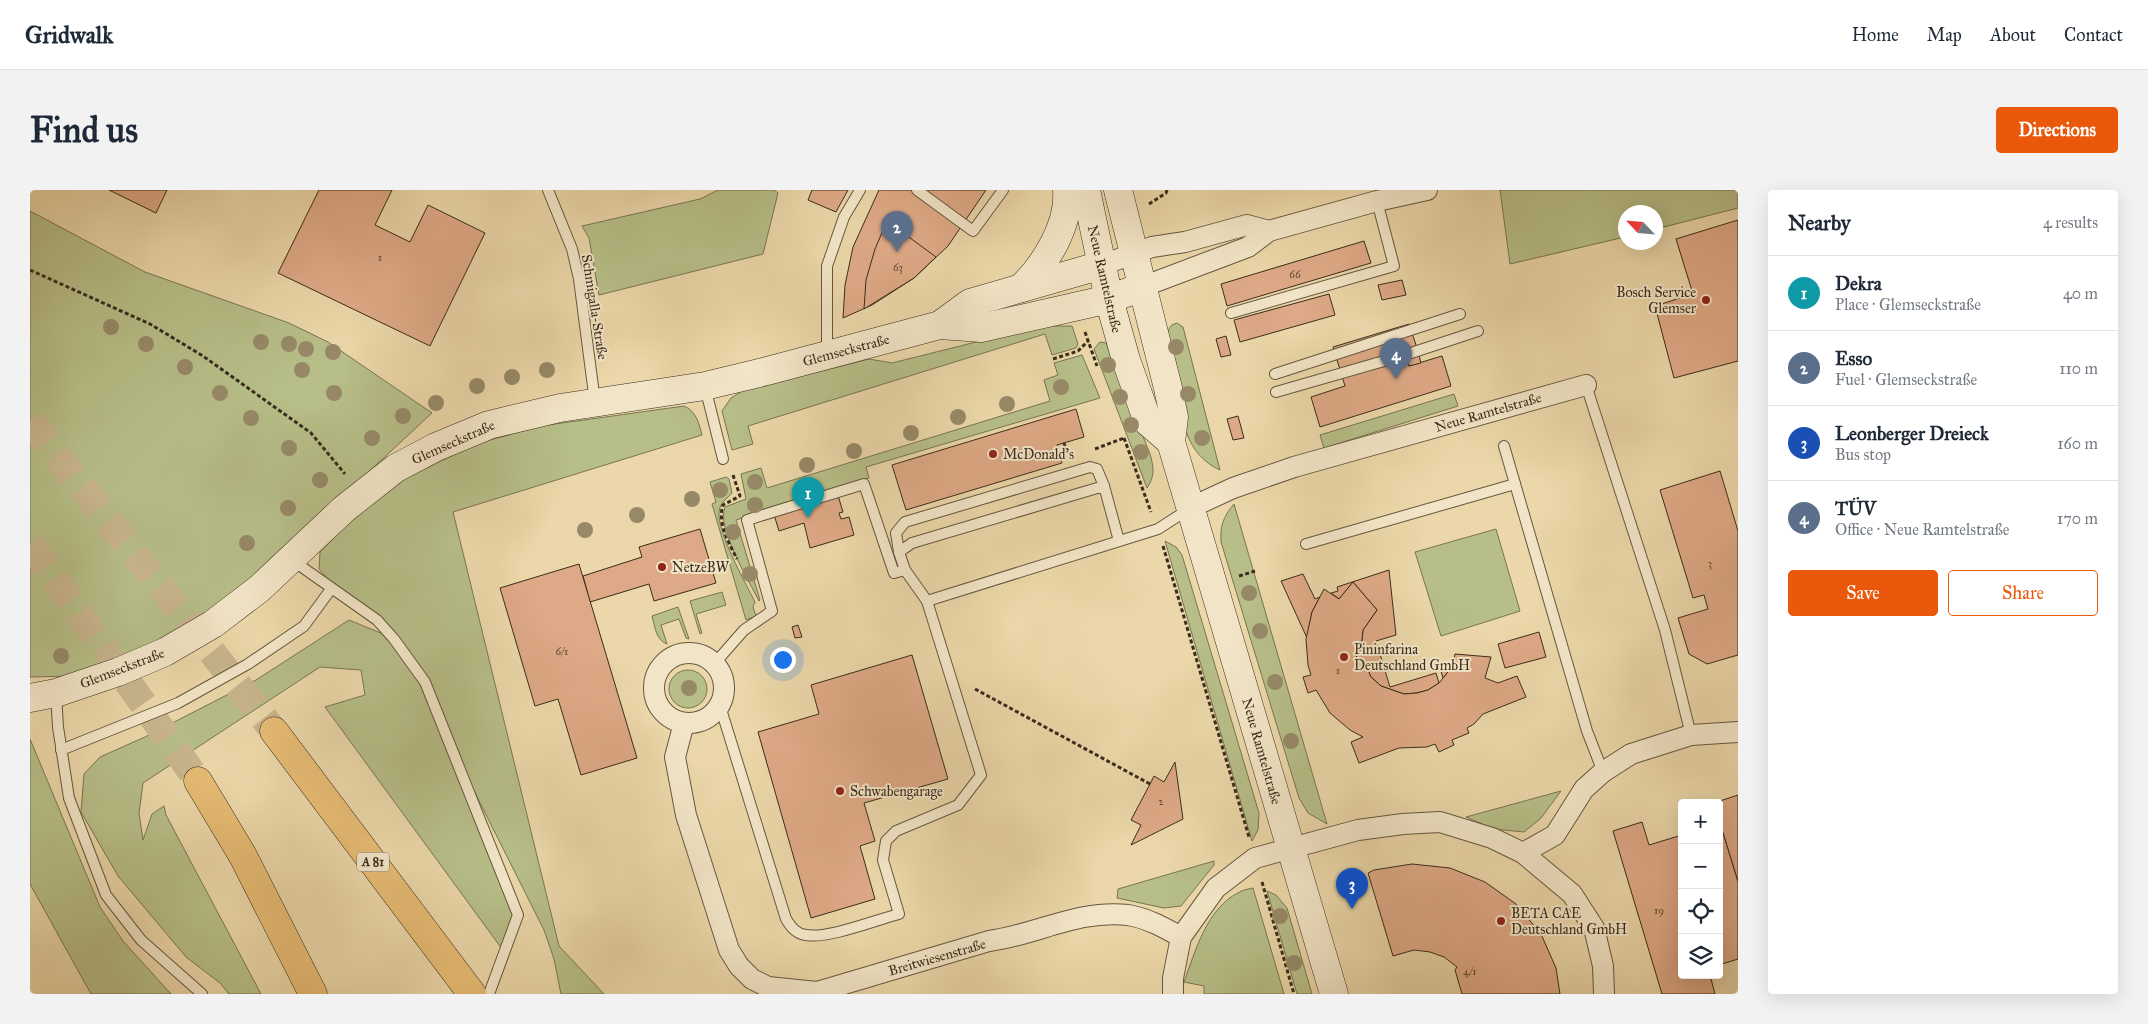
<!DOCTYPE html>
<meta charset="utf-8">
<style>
:root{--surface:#fff;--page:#f2f2f3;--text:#1f2937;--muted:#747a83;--line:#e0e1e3;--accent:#ea580c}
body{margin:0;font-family:"IM FELL Great Primer",serif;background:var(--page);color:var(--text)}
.controls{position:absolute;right:15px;bottom:15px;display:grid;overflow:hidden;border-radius:5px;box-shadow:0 5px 20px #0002}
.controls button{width:45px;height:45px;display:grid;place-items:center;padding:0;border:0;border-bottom:1px solid var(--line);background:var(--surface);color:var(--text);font:25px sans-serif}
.compass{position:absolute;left:1588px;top:15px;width:45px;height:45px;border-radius:50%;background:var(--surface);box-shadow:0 5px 20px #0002;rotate:296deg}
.you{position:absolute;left:752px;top:469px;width:18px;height:18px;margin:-12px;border:4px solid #fff;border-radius:50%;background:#1a73e8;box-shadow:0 0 0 8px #1a73e833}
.badge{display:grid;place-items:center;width:32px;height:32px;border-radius:50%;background:var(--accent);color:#fff;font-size:16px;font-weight:700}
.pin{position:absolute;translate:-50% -41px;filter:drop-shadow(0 1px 2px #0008)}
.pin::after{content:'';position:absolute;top:26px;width:18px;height:15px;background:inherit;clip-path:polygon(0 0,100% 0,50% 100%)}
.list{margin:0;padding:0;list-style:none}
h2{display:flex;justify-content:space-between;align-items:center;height:65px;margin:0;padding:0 20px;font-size:21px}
h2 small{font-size:16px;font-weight:400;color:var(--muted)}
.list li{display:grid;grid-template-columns:32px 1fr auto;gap:15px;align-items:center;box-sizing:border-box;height:75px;padding:0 20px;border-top:1px solid var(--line)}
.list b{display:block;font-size:19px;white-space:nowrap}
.list p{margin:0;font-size:16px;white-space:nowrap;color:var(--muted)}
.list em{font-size:16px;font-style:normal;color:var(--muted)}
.actions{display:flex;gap:10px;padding:15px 20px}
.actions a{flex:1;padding:11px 0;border:1px solid var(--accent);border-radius:5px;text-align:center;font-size:18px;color:var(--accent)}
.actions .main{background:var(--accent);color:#fff}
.icon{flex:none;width:28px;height:28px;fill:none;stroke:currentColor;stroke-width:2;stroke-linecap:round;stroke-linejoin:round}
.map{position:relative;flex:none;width:1708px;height:804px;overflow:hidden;border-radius:5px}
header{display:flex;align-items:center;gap:30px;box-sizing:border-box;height:70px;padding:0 25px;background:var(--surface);border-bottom:1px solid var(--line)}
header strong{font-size:24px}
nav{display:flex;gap:28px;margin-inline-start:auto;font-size:18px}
.intro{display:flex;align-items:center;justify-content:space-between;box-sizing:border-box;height:120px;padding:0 30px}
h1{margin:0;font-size:35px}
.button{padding:12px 22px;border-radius:5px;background:var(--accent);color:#fff;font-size:18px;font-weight:700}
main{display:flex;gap:30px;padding:0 30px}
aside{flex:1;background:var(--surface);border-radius:5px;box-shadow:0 5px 20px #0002}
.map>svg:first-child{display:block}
</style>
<header>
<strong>Gridwalk</strong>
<nav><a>Home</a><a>Map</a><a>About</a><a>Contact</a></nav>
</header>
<div class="intro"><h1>Find us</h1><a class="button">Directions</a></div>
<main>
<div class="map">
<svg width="1708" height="804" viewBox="0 0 1708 804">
<rect width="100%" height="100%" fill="#ebd7a9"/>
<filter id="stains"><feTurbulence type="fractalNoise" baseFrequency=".004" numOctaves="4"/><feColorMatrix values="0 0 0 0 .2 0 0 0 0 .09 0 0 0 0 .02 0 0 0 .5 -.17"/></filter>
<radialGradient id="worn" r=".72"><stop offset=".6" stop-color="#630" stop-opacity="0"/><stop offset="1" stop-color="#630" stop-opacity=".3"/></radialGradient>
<g fill="#b7be88" stroke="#787552">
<polygon points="688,0 744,0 748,3 733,64 569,105 559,48 552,36 670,9"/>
<polygon points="1470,0 1708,0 1708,18 1626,39 1626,22 1596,22 1595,47 1480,74"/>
<polygon points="0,21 115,82 259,133 298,152 402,223 216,396 142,450 43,486 0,487"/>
<path d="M1147,133L1153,137L1190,280C1174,273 1163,260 1157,244C1151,228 1136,156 1138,141C1139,139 1140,137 1142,135Z"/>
<polygon points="1022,136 1042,136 1048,154 1046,158 1022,165 1015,144 718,236 723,254 702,260 692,221 701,208 712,201 839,169 862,173 986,142"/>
<path d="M1070,152L1076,153L1120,264C1124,278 1125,286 1117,298L1064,159Z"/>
<path d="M1052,165L1070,208L836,277L839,288L706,330L730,410L729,411C719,391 686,337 695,317L716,309L711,284L731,278L737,298L1020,211L1014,190L1028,185L1024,173Z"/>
<polygon points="1424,204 1428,216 1294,258 1290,245"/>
<path d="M654,216C666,221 669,233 672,245L423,322L529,756L574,804H531L524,769L514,740L423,559L488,725L475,763L295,517L335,505L331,480L290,477L113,593L109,623L113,650L122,624L134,616L136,625L231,804H199L190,793L156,767L88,686L51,622L54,584L70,567L115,547L226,490L319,430L363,448L313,406L289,379L290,362L325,327L373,290L445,254L511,236Z"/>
<path d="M696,287L699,289L702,303C697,309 690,312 689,322C687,342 715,392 725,412L723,417L726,426L716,430L682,314L686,312L680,292Z"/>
<path d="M1204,314L1297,634L1278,623L1269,608L1191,352C1190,336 1193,327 1204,314Z"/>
<polygon points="1466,339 1490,421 1411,446 1385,362"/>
<polygon points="1135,351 1146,357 1152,365 1229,623 1228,640 1222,651"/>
<polygon points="692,402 696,415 666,424 672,443 670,444 660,411"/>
<path d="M648,417L659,449L656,448L649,429L631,435L637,454C626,450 625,437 622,426Z"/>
<circle cx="658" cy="499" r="19"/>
<polygon points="0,549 70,717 93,751 141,804 61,804 0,694"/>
<polygon points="1531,601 1511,628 1494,642 1464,639 1436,627"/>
<polygon points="1184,671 1184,675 1151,716 1134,718 1087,708 1088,699"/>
<path d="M1223,698L1254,804H1174V796L1154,792C1165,762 1177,718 1208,703C1212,700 1218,699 1223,698Z"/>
<polygon points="1237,701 1246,705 1257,718 1282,804 1267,804"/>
</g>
<g fill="#dea986" stroke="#3a2c1c">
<polygon points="79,0 137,0 126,23"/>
<polygon points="289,0 362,0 345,35 380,52 398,15 455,43 400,156 248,83"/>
<polygon points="782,0 818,0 806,22 778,10"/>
<polygon points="849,0 956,0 918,56 884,88 842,115 813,128 815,95 823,57"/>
<polygon points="1708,30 1708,171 1644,188 1625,116 1663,104 1646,49"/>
<polygon points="857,31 906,67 884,88 834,119 836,90 845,59"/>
<polygon points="1334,51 1341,73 1197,116 1191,94"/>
<polygon points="1372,90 1376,105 1352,110 1348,95"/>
<polygon points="1299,104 1305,125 1210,152 1204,130"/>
<polygon points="1379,134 1387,158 1374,162 1379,176 1412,166 1421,196 1290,237 1281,207 1315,196 1303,157"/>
<polygon points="1196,146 1201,165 1191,167 1186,149"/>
<polygon points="1387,158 1391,173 1379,176 1374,162"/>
<polygon points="1046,219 1054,247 1027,255 1032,273 876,320 862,275"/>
<polygon points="1208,226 1214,248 1203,250 1197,229"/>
<polygon points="1690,281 1708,341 1708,465 1677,474 1659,464 1648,428 1678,419 1674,405 1663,408 1630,300"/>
<polygon points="807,302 813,322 809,323 811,329 819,327 824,345 780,358 774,333 749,341 742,318"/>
<polygon points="670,339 686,393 624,411 619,394 560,412 553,386 612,367 609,357"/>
<polygon points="549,374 607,568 551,585 528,509 505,516 470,398"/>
<polygon points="1359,380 1366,445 1346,451 1360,497 1406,483 1409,493 1398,500 1387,503 1374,504 1351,496 1341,487 1333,469 1328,471 1325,462 1331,460 1333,440 1347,420 1323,392 1309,409 1301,403 1308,401 1307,397"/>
<polygon points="1273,384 1285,409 1290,407 1282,422 1277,448 1251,391"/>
<polygon points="1323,392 1347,420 1333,440 1331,460 1325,462 1328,471 1333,469 1341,487 1351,496 1374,504 1387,503 1398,500 1409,493 1417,483 1423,472 1425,464 1461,467 1455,488 1468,493 1487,486 1496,507 1453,524 1444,534 1437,538 1439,543 1422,550 1424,555 1409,562 1405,554 1397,557 1369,558 1329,573 1321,552 1333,547 1320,540 1300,523 1286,500 1278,503 1273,487 1281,485 1278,475 1276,449 1282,422 1294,399 1309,409"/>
<polygon points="768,435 772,447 765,448 762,437"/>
<polygon points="1509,442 1516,467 1475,478 1468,454"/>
<polygon points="882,465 918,589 834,613 845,651 830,656 845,709 781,728 728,542 789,524 781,495"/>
<polygon points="1422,474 1417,483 1413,488 1410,478"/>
<polygon points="1145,572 1153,629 1101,655 1111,635 1101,630 1120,594 1124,586 1134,592"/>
<polygon points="1708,605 1708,692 1689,630 1689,613 1684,613"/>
<polygon points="1612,632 1619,655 1652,645 1652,785 1680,785 1685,804 1632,804 1583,641"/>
<polygon points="1690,633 1708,692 1708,769 1689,775"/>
<polygon points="1382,674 1420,678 1455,692 1486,714 1511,744 1526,778 1530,804 1432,804 1425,780 1427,777 1414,767 1400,762 1384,760 1363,766 1338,683 1344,680"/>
</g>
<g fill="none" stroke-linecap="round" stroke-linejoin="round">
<g stroke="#c8b58d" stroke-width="28" stroke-dasharray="28 14" stroke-linecap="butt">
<polyline points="0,231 244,541"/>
<polyline points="0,354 168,591"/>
</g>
<g stroke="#66573f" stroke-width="12">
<g id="lane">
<polyline points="518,0 542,59 549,89 565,212"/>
<polyline points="887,0 943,41 973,0"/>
<polyline points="1201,123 1364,76 1347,11"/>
<polyline points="797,165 797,76 814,27 830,0"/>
<polyline points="1245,184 1430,124"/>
<polyline points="1556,195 1635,440 1661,545"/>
<polyline points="675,197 693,269"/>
<polyline points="1246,202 1375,165 1448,141"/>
<polyline points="1474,256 1557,541 1573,582"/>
<polyline points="1276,354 1485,294"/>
<polyline points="869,362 866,343 875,332 1060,277 1067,279 1074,296"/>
<polyline points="262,370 347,430 364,449 395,492 488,725 459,804"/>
<polyline points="897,411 1128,339 1159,319"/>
<polyline points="685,473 714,440 742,421 717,330 834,294 864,383 875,380"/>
<polyline points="26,504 28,537 39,608 76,705 111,750 172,804"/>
<path d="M690,516L756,729C761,737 766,744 776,745C798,749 846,730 869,724L853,670L856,651L866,641L928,615L951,585L897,411L875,380L869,362L882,353L1074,296L1089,351"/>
<polyline points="31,560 148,513 218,474 274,436 301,399"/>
</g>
</g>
<g stroke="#66573f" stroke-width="22">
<g id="street">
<polyline points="1072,75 1122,57 1155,52 1217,35 1239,41"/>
<polyline points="1112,97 1218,57 1239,41 1347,11 1397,0"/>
<polyline points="1162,317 1203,298 1264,277 1556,195"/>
<circle cx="659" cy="498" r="35"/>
<path d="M654,533L645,567L656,625L699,760L709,776L722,789L738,797L787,802L959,751C1006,745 1049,719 1098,725C1117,728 1135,738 1151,747"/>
<polyline points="1493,663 1525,645 1554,599 1573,582 1601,564 1661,545 1708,542"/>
<polyline points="1143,804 1143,788 1151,747 1186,698 1225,668 1328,640 1373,634 1410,632 1462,648 1493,663 1542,704 1564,738 1573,776 1574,804"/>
</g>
</g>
<g stroke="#3a2c1c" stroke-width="29">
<g id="secondary">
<polyline points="1056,0 1079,109 1096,170 1118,232 1141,252"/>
<polyline points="1088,0 1138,198 1144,227 1141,252 1304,804"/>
<path d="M991,98C1015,75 1040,35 1037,0"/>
<polyline points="910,135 940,113 1072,75"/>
<polyline points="0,508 26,503 88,482 135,462 183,434 229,399 314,319 366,278 406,257 459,235 530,218 675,196 737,181 910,135 951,138 1079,109 1112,97"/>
</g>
</g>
<g stroke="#3a2c1c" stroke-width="29">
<g id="highway">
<polyline points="244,541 442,804"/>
<polyline points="168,591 213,666 283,804"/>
</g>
</g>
<g stroke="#3a2c1c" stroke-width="3" stroke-dasharray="4 2.5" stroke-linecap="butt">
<polyline points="1119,14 1136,3 1137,0"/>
<polyline points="0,80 120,134 173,166 281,243 315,284"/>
<polyline points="1055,142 1067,176"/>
<polyline points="1023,169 1048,161 1058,151"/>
<polyline points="1094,248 1121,322"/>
<polyline points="1034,253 1037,265"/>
<polyline points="1065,259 1094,248"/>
<path d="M703,285L710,306L693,315C687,333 699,353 707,369"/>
<polyline points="1133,356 1219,647"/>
<polyline points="1209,386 1225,381"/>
<polyline points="945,499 1120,594"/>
<polyline points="1232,692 1264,804"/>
</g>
<use href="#lane" stroke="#f2e5c7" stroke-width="10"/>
<use href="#street" stroke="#f2e5c7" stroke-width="20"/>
<use href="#secondary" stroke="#f2e5c7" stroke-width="28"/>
<use href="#highway" stroke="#e6bc74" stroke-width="28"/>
</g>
<g fill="#978968">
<circle cx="81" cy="137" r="8"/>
<circle cx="231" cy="152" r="8"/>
<circle cx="116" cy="154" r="8"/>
<circle cx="259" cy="154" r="8"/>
<circle cx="1146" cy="157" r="8"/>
<circle cx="276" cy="159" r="8"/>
<circle cx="303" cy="162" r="8"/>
<circle cx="1078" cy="175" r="8"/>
<circle cx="155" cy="177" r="8"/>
<circle cx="272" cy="180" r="8"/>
<circle cx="517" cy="180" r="8"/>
<circle cx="482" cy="187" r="8"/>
<circle cx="447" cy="196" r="8"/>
<circle cx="1031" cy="197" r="8"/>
<circle cx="190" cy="203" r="8"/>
<circle cx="304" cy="203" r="8"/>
<circle cx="1158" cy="204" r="8"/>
<circle cx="1090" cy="207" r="8"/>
<circle cx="406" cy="213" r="8"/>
<circle cx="977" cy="214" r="8"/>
<circle cx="373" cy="226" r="8"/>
<circle cx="928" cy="227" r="8"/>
<circle cx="221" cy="228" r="8"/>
<circle cx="1101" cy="235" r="8"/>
<circle cx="881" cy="243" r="8"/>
<circle cx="342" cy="248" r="8"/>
<circle cx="1172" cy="248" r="8"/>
<circle cx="259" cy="258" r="8"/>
<circle cx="824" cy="261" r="8"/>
<circle cx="1111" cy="262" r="8"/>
<circle cx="777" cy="275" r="8"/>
<circle cx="290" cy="290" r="8"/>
<circle cx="725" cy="292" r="8"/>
<circle cx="690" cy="300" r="8"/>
<circle cx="662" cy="309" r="8"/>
<circle cx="725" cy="315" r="8"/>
<circle cx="258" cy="318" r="8"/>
<circle cx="607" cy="325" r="8"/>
<circle cx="555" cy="340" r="8"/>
<circle cx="703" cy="342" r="8"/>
<circle cx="217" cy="353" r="8"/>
<circle cx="720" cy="384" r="8"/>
<circle cx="1219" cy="403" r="8"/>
<circle cx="1230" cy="441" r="8"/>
<circle cx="31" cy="466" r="8"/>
<circle cx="1245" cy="492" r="8"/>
<circle cx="659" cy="498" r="8"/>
<circle cx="1261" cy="551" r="8"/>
<circle cx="1250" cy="726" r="8"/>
<circle cx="1264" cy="773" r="8"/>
</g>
<g fill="#8f2418" stroke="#f2e5c7" stroke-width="2">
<circle cx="1676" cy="110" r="5"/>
<circle cx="963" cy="264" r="5"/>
<circle cx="632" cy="377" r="5"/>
<circle cx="1314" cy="467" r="5"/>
<circle cx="810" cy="601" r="5"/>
<circle cx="1471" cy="731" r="5"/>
</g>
<g text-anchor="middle" stroke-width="4" stroke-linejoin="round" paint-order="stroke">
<g font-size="11" fill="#634b36">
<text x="350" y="71">1</text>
<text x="868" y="81">63</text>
<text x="1265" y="88">66</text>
<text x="1680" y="377">3</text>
<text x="532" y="465">6/1</text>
<text x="1308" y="484">1</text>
<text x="1131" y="615">2</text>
<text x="1629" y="724">19</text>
<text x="1440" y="785">4/1</text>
</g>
<rect fill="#f2e5c7" stroke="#71644f" stroke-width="1" x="327" y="662.5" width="32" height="19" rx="4"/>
<g font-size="12" font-weight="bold" fill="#3a2c1c">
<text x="343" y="676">A 81</text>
</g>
<g font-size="14" fill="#3a2c1c" stroke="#f2e5c7">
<text transform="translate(1075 89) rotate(77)" y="5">Neue Ramtelstraße</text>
<text transform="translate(565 117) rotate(81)" y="5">Schmigalla-Straße</text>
<text transform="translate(816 160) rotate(-15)" y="5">Glemseckstraße</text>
<text transform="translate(1458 222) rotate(-16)" y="5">Neue Ramtelstraße</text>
<text transform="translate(423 252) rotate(-24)" y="5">Glemseckstraße</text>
<text transform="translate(92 478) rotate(-21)" y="5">Glemseckstraße</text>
<text transform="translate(1232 561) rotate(74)" y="5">Neue Ramtelstraße</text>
<text transform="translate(907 767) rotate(-16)" y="5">Breitwiesenstraße</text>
</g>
<g font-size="14" fill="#3a2c1c" stroke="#f2e5c7" text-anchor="start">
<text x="1666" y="107" text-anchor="end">Bosch Service<tspan x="1666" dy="16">Glemser</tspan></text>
<text x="973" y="269">McDonald's</text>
<text x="642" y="382">NetzeBW</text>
<text x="1324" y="464">Pininfarina<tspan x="1324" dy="16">Deutschland GmbH</tspan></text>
<text x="820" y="606">Schwabengarage</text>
<text x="1481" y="728">BETA CAE<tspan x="1481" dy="16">Deutschland GmbH</tspan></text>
</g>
</g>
<rect width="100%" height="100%" filter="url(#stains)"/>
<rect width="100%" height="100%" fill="url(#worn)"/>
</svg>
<div class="controls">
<button>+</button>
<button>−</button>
<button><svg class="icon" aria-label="locate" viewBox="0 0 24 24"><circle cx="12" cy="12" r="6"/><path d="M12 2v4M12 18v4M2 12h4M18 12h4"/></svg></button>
<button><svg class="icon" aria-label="layers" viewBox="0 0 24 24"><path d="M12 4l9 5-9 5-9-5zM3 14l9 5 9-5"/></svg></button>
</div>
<svg class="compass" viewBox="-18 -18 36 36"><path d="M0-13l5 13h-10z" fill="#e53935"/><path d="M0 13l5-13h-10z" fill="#747a83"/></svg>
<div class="you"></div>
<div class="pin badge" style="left:778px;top:328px;background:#0f9aa8">1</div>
<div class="pin badge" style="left:867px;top:62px;background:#5c6f8a">2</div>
<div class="pin badge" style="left:1322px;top:719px;background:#1a4fb4">3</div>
<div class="pin badge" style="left:1366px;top:189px;background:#5c6f8a">4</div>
</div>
<aside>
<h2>Nearby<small>4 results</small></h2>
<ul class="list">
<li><span class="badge" style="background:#0f9aa8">1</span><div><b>Dekra</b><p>Place · Glemseckstraße</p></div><em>40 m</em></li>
<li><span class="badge" style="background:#5c6f8a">2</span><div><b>Esso</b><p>Fuel · Glemseckstraße</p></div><em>110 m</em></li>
<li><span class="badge" style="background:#1a4fb4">3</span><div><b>Leonberger Dreieck</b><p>Bus stop</p></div><em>160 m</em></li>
<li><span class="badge" style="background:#5c6f8a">4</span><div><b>TÜV</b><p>Office · Neue Ramtelstraße</p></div><em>170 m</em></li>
</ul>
<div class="actions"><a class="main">Save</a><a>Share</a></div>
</aside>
</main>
